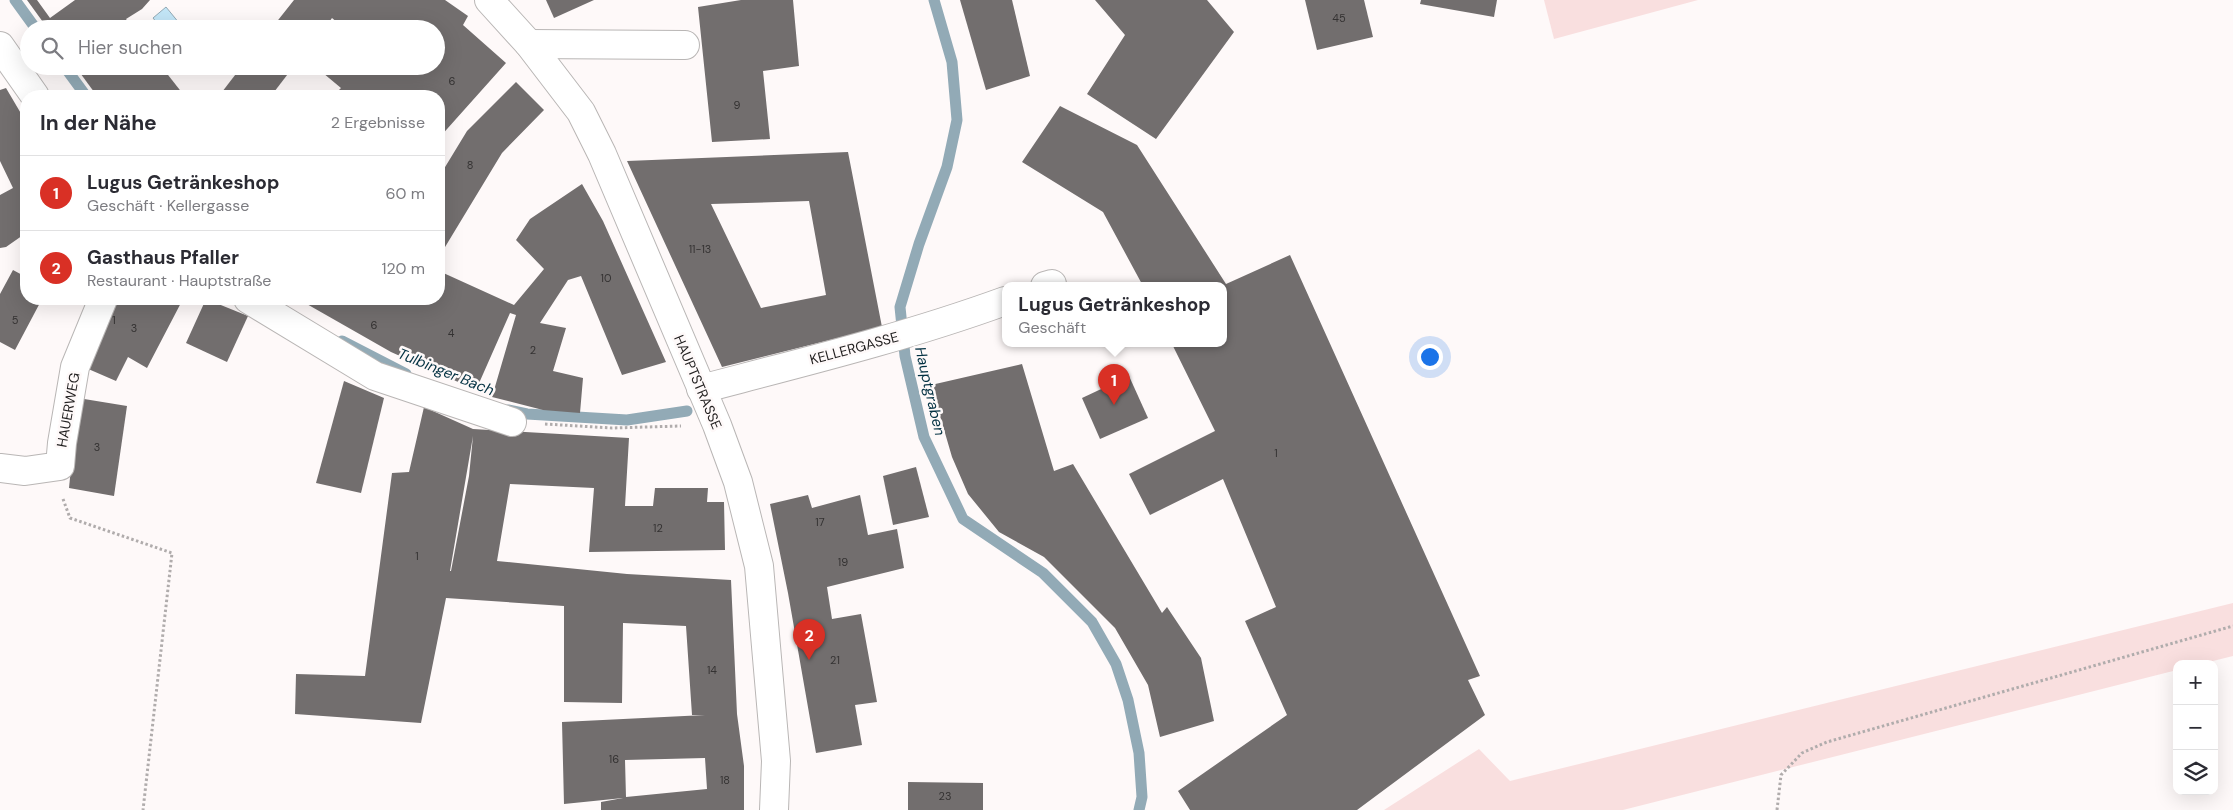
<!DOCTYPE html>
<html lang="de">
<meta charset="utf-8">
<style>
:root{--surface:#fff;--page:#f2f2f3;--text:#2b2b33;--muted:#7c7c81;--line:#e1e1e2;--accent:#d93025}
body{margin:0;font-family:"DM Sans",sans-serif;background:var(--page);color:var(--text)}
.controls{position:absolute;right:15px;bottom:15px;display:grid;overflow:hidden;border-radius:10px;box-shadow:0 5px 20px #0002}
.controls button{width:45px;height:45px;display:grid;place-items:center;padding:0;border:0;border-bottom:1px solid var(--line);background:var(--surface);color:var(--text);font:25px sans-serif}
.you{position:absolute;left:1429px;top:356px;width:18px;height:18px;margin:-12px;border:4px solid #fff;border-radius:50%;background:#1a73e8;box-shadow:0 0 0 8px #1a73e833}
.badge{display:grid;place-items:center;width:32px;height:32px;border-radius:50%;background:var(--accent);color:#fff;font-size:16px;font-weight:700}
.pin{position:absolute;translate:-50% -41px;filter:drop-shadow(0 1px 2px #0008)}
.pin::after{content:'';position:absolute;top:26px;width:18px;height:15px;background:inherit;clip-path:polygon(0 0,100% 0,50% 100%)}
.popup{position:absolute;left:1002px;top:282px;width:225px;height:65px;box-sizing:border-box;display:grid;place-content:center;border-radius:10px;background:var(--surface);filter:drop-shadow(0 1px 4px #0005);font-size:16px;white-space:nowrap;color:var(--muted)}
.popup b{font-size:19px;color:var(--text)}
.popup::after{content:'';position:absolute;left:50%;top:100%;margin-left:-10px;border:10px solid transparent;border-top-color:var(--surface)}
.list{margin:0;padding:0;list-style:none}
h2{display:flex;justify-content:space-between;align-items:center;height:65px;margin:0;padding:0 20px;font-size:21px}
h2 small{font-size:16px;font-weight:400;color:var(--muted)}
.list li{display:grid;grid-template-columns:32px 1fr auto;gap:15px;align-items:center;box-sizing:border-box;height:75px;padding:0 20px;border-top:1px solid var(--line)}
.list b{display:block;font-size:19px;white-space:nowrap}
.list p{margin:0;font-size:16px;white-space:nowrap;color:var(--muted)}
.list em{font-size:16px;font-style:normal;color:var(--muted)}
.icon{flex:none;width:28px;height:28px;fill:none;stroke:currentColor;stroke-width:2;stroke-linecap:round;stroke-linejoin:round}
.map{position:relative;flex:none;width:2233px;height:810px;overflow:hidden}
.search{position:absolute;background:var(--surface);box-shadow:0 5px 20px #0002;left:20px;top:20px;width:425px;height:55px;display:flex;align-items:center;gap:12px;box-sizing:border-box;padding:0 18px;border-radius:28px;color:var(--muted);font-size:19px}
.panel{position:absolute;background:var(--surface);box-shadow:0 5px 20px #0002;left:20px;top:90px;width:425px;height:215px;border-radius:20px}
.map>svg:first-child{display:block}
</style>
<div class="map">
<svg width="2233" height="810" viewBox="0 0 2233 810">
<rect width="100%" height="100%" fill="#fef9f9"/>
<g fill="#f9dfdf">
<polygon points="1544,0 1698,0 1554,39"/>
<polygon points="2233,603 2233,656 2201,664 2177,664 2177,670 1623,810 1384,810 1479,749 1510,781"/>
</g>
<polygon fill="#c3e6f7" stroke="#92aab6" points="166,7 184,29 162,29 153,18"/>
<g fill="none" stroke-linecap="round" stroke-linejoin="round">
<g stroke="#92aab6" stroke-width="11">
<polyline points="15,0 36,29"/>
<polyline points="934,0 952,62 957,120 947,167 919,244 900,307 905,356 924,437 963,519 1043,573 1092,622 1116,664 1128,700 1139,753 1142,797 1139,810"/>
<polyline points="64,66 86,96"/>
<polyline points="342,341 406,374"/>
<polyline points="508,410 527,414 627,420 687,411"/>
</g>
</g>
<g fill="#726e6e" fill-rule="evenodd">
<polygon points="27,0 37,0 50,18 75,0 150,0 142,9 126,19 133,29 48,29"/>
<polygon points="294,0 445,0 468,16 463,25 506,63 439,138 439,96 333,96 341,88 317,68 318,66 436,66 436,29 345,29 332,18 324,29 271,29"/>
<polygon points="546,0 594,0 554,18"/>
<polygon points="741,0 793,0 799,66 763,71 770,139 712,142 698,7"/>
<polygon points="960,0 1012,0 1030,76 986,90"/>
<polygon points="1095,0 1207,0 1234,32 1156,139 1087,94 1125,35"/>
<polygon points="1305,0 1364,0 1373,37 1317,50"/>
<polygon points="1421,0 1497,0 1494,17 1420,4"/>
<polygon points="75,66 161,66 183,94 180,96 97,96"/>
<polygon points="242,66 294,66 271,96 228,96 222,92"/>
<polygon points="516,82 544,110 502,153 439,257 439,177 467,131"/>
<polygon points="6,88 26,122 26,233 6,247 0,248 0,195 13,188 0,161 0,90"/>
<polygon points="1060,106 1137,145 1226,284 1290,255 1480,676 1468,680 1485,715 1357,810 1190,810 1178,791 1287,715 1245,621 1276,607 1223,479 1150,515 1129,474 1215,431 1172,344 1223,344 1223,286 1143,286 1103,212 1022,162"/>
<path d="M848,152L882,327L722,367L627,161ZM809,201L826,295L761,308L711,204Z"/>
<polygon points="582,184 603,221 666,362 622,375 581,276 568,280 540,323 566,328 553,371 583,378 580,413 543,410 492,397 516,315 510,313 476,390 391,352 298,299 439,299 439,271 514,305 544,269 516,240 530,219"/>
<polygon points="13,270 26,277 26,299 42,299 15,350 0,342 0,294"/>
<polygon points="111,299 183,299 147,368 128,357 116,381 86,368"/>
<polygon points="206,299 248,316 227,362 186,343"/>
<polygon points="1022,364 1054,471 1073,464 1162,613 1167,607 1201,658 1214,721 1160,737 1148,685 1115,628 1044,557 999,532 968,494 952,457 931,385"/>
<polygon points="1129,376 1148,418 1100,439 1082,398"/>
<polygon points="344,381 384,398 361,493 316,483"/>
<polygon points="78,398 127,406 114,496 69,488"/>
<path d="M424,407L473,429L629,438L625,506H653L655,488H708L707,502H724L725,550L589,552L594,488L510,484L497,561L627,574L731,580L737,714L744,766V810H601V802L623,798L564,804L562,722L705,715H692L686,626L623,623L622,703L564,702V606L446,598L421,723L295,714L296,674L365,676L392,473L409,472ZM473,436L469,476L451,571H450ZM705,758L707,789L626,797L625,760Z"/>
<polygon points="916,467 929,517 893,525 883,476"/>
<polygon points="808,495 812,508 860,495 868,535 897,529 904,568 827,587 832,619 861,614 877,702 855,705 862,745 816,753 788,593 770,504"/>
<polygon points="908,782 983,783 983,810 908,810"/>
</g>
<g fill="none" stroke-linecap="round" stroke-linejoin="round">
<g stroke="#b9b6b5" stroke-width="30">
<g id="minor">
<polyline points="489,0 529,44 581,112 602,154 717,425 738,482 759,566 776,761 774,810"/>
<polyline points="529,44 685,45"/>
<polyline points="0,46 35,96"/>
<polyline points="1045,286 1052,284"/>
<polyline points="248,299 375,376 512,422"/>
<path d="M701,389C804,362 906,337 1005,301"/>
<polyline points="0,468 25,471 60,466 62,443 75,367 103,299"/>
</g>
</g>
<g stroke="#b0acac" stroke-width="3" stroke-dasharray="2.5 2.5" stroke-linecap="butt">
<polyline points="545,424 612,428 681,426"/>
<polyline points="63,499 70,518 172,553 143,810"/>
<polyline points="1777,810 1781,775 1802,753 1827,742 2233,626"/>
</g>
<use href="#minor" stroke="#fff" stroke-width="28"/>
</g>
<g text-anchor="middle" stroke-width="5" stroke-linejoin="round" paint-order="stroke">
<g font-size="11" fill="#343232">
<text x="1339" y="22">45</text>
<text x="452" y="85">6</text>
<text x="737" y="109">9</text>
<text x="470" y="169">8</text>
<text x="700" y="253">11-13</text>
<text x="606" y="282">10</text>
<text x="15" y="324">5</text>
<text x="114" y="324">1</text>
<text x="374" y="329">6</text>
<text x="134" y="332">3</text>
<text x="451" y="337">4</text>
<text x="533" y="354">2</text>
<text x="97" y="451">3</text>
<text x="1276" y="457">1</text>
<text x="820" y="526">17</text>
<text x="658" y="532">12</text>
<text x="417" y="560">1</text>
<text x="843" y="566">19</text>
<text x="835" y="664">21</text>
<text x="712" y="674">14</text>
<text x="614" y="763">16</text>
<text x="725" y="784">18</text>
<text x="945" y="800">23</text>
</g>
<g font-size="14" fill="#201e1e" stroke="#fef9f9">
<text transform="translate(854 348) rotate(-15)" y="5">KELLERGASSE</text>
<text transform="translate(698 382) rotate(67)" y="5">HAUPTSTRASSE</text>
<text transform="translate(68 410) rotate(-80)" y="5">HAUERWEG</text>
</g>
<g font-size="15" font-style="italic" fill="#033142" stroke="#fef9f9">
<text transform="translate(446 372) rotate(22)" y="5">Tulbinger Bach</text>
<text transform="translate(930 391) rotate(77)" y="5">Hauptgraben</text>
</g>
</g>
</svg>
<div class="controls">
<button>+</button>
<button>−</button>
<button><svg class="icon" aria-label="layers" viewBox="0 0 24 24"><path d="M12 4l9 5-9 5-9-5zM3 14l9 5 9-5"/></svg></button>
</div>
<div class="you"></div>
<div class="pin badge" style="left:1114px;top:405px">1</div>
<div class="popup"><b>Lugus Getränkeshop</b>Geschäft</div>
<div class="pin badge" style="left:809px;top:660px">2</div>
<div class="search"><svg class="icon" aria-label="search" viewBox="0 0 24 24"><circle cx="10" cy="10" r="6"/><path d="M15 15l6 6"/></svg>Hier suchen</div>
<section class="panel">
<h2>In der Nähe<small>2 Ergebnisse</small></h2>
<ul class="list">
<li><span class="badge">1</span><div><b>Lugus Getränkeshop</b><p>Geschäft · Kellergasse</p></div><em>60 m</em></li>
<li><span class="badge">2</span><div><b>Gasthaus Pfaller</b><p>Restaurant · Hauptstraße</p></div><em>120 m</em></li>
</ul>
</section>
</div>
